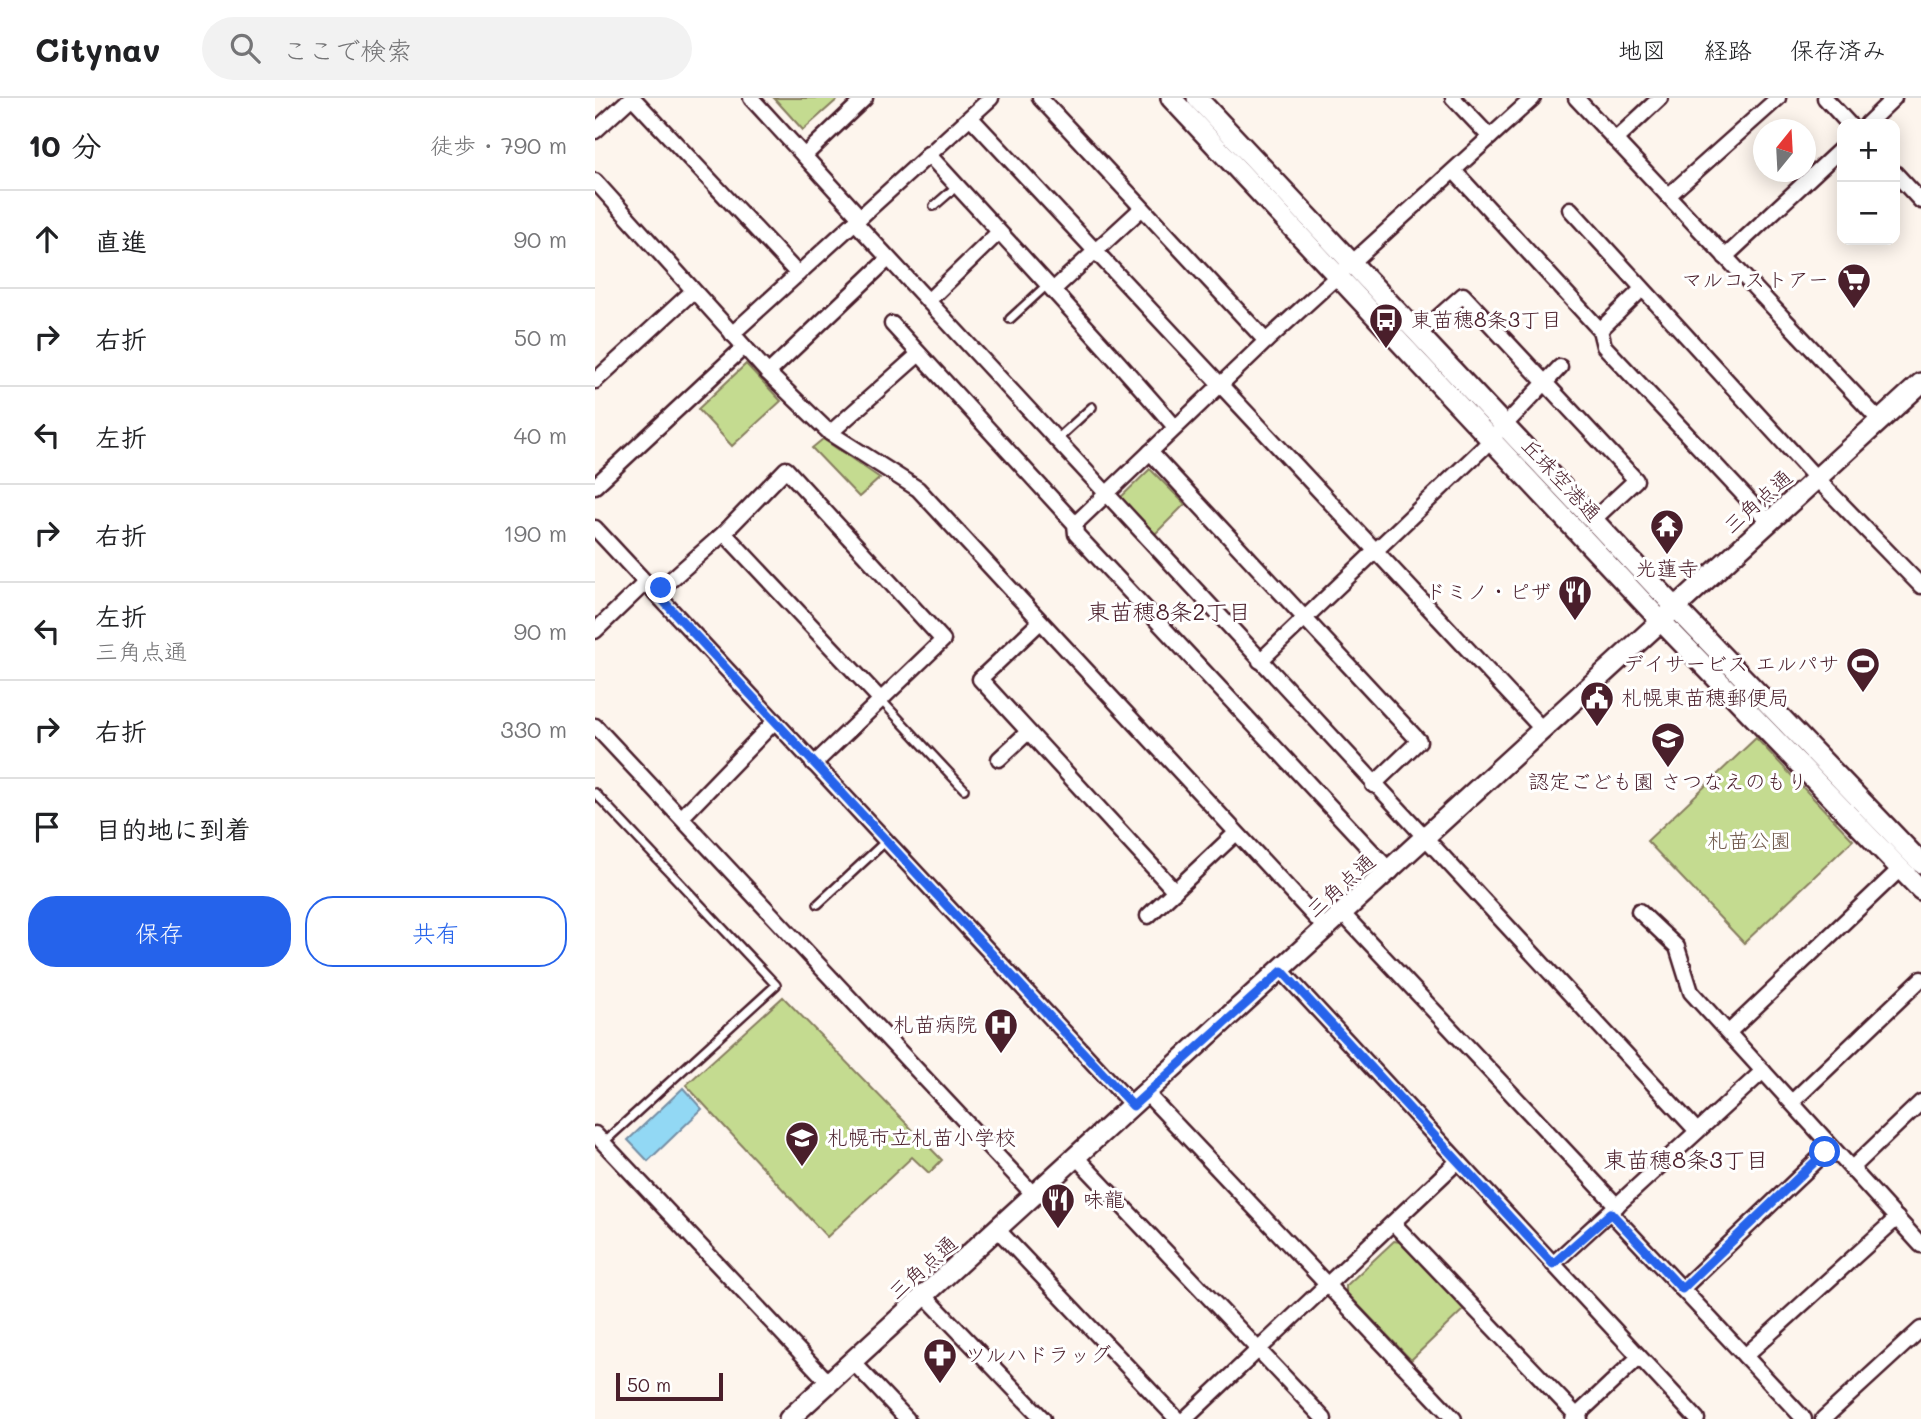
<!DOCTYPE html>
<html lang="ja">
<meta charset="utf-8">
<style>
:root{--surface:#fff;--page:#f2f2f2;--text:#202124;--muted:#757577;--line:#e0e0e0;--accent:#2563eb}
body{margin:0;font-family:Mali,"Klee One",sans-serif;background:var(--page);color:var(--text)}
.controls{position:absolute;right:21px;top:21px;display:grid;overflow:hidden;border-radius:14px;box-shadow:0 4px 18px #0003}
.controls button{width:63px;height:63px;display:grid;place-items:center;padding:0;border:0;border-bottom:2px solid var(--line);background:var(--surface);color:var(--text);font:35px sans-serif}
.compass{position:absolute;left:1158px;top:21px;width:63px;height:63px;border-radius:50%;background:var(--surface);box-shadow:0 4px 18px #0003;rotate:18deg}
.scale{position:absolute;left:21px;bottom:18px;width:107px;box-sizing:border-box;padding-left:7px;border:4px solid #4a1f2b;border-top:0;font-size:19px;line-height:24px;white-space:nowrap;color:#4a1f2b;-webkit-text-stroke:5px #fff;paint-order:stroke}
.stop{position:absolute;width:21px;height:21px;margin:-16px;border:5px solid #2563eb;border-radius:50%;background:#fff}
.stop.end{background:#2563eb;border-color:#fff;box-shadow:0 2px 7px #0008}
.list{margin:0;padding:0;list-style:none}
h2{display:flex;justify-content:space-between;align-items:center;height:91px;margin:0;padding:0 28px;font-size:30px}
h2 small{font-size:23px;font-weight:400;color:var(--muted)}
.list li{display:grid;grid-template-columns:46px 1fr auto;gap:21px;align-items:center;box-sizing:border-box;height:98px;padding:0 28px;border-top:2px solid var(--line)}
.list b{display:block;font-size:26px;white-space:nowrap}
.list p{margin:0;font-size:23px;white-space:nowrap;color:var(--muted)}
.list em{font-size:23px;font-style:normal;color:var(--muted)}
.actions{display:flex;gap:14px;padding:21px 28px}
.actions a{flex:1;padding:16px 0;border:2px solid var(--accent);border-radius:28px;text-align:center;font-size:24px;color:var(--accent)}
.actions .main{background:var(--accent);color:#fff}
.icon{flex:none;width:38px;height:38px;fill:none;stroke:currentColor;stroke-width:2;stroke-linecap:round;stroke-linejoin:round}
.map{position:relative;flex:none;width:1326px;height:1321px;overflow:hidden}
header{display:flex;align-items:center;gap:42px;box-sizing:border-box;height:98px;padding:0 35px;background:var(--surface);border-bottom:2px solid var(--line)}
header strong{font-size:33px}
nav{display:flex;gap:38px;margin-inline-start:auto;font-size:24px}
.search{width:490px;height:63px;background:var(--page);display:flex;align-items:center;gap:18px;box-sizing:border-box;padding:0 24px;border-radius:38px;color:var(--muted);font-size:26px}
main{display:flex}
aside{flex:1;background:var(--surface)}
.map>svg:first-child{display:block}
</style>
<header>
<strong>Citynav</strong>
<div class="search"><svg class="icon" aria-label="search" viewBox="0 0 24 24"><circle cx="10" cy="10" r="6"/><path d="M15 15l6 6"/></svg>ここで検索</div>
<nav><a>地図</a><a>経路</a><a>保存済み</a></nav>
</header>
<main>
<aside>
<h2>10 分<small>徒歩 · 790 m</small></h2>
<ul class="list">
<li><svg class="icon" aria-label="ahead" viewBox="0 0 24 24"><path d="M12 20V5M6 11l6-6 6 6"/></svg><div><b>直進</b></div><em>90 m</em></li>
<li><svg class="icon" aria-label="right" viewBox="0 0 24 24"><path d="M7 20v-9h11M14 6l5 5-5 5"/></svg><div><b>右折</b></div><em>50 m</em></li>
<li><svg class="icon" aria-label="left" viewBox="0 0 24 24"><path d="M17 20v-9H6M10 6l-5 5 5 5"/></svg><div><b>左折</b></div><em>40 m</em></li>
<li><svg class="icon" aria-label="right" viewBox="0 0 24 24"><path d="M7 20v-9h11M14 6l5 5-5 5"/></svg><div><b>右折</b></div><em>190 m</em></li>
<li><svg class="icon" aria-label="left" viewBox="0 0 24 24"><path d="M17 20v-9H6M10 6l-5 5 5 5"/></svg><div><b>左折</b><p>三角点通</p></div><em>90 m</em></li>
<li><svg class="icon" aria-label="right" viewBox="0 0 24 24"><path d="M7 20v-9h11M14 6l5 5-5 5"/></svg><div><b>右折</b></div><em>330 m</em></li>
<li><svg class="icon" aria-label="arrive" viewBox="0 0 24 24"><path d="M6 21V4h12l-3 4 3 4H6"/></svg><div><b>目的地に到着</b></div></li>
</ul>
<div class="actions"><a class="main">保存</a><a>共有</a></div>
</aside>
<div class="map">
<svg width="1326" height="1321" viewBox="0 0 1326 1321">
<rect width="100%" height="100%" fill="#fdf5ed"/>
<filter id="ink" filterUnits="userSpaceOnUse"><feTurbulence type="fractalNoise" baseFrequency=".0143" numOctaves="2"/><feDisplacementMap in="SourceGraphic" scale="14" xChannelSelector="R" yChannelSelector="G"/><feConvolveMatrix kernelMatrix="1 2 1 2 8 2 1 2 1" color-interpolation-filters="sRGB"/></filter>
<g filter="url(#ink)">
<g fill="#c4db90" stroke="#877d5e" stroke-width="2">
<polygon points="179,0 244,0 208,32"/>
<polygon points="151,266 186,303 137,348 103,311"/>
<polygon points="228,341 285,380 264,399 217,350"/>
<polygon points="555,371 590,406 560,436 525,400"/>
<polygon points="1161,640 1258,742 1149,845 1052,743"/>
<polygon points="188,899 347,1062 334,1075 317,1059 232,1139 91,987"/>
<polygon points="799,1143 805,1144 869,1211 816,1262 751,1194 751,1188"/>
</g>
<polygon fill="#92d8f4" stroke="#758ea4" stroke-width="2" points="88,990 107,1011 53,1063 33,1042"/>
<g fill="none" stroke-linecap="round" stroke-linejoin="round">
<g stroke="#4a1f2b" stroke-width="12">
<g id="lane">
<polyline points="339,108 362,88"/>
<polyline points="415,221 453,186"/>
<polyline points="462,341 497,309"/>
<polyline points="286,602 369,691"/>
<polyline points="0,695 181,887 9,1044"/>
<polyline points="223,806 291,743"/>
</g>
</g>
<g stroke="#4a1f2b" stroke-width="19">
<g id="street">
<polyline points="38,0 203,176"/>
<polyline points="156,0 265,119"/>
<polyline points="445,0 671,243"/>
<polyline points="858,0 895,39"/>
<polyline points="981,0 1285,323"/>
<polyline points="1230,0 1254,26"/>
<polyline points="376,20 949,633"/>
<polyline points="1272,26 1299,0"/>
<polyline points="0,33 36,0"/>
<polyline points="1020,42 1065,0"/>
<path d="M333,56C416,147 500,236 580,329"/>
<polyline points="209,58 270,0"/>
<polyline points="860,74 1005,232 1009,248 1174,424"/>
<polyline points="1300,75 1326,103"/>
<polyline points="0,83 173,275 235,335"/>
<polyline points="1073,98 1183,0"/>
<polyline points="975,111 1222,381 1326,488"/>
<polyline points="260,124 1102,1033"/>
<polyline points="1130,159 1247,50"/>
<polyline points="458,192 546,111"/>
<polyline points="333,203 403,135"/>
<polyline points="297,226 480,426 481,436 796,774"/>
<polyline points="1005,232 1047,191"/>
<polyline points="137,236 396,0"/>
<polyline points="824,236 868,197 1041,382 998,422"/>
<polyline points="324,256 235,335 323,391 732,832"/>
<polyline points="173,275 293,161"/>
<polyline points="0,283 98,193"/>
<polyline points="555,354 824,643 778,687"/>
<polyline points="0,388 149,249"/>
<polyline points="480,426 671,243 938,0"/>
<polyline points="0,430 538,1008"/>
<polyline points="129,435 286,602"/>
<polyline points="61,495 129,435 191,371 348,542 219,666"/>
<polyline points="444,525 385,581 580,793"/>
<polyline points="0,533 51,484"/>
<polyline points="665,563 887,351 965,269"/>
<polyline points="0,628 439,1097"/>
<polyline points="404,661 433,634"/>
<polyline points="87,719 180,623"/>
<polyline points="1044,813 1082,849 1096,894 1326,1147"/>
<polyline points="748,816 1022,1108"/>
<polyline points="553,818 641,735"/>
<polyline points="687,873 1102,1321"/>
<polyline points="1134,934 1305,771"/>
<polyline points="552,996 859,1321"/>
<polyline points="1197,1004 1326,881"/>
<polyline points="0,1036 234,1285"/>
<polyline points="482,1060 729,1321"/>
<polyline points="1257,1070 1326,1004"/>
<polyline points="1016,1115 1209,1321"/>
<polyline points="798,1125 985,1321"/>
<polyline points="403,1132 582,1321"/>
<polyline points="958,1166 1168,973"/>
<polyline points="1087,1191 1236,1049"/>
<polyline points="331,1199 448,1321"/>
<polyline points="1150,1258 1302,1120"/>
<polyline points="257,1263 312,1321"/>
<polyline points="590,1321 862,1064"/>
<polyline points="978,1321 1044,1259"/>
<polyline points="1228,1321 1326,1231"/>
</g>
</g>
<g stroke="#4a1f2b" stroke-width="24">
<g id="secondary">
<polyline points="576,0 1065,522 1326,792"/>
<polyline points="602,0 1061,489 1326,765"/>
<polyline points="194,1321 1326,285"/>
</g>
</g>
<use href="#lane" stroke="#fff" stroke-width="7"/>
<use href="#street" stroke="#fff" stroke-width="14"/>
<use href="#secondary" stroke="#fff" stroke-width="19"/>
</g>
</g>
<g fill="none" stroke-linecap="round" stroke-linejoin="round" filter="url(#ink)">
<polyline stroke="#2563eb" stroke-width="9" points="66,490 61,495 538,1008 687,873 958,1166 1016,1115 1087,1191 1230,1054"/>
</g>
<defs>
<g id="supermarket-pin" transform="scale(1.75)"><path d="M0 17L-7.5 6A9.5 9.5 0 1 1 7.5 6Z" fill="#4a1f2b" stroke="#fff"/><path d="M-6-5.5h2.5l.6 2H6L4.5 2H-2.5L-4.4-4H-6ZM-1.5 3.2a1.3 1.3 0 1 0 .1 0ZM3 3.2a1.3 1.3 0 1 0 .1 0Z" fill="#fff"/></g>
<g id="bus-pin" transform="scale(1.75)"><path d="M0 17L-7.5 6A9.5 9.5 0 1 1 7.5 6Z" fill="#4a1f2b" stroke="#fff"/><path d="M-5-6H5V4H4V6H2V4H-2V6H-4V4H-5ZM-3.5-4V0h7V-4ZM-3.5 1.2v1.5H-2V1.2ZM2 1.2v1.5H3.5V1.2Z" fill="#fff"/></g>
<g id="temple-pin" transform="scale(1.75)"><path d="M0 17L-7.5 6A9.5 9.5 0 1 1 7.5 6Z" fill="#4a1f2b" stroke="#fff"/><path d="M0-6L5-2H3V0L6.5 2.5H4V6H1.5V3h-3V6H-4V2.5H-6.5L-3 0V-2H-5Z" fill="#fff"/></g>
<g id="restaurant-pin" transform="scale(1.75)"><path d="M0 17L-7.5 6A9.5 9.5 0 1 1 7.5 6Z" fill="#4a1f2b" stroke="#fff"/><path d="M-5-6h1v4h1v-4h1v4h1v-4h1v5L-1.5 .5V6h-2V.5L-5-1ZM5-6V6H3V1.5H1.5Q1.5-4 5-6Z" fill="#fff"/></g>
<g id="stadium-pin" transform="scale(1.75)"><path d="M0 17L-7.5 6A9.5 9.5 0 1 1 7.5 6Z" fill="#4a1f2b" stroke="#fff"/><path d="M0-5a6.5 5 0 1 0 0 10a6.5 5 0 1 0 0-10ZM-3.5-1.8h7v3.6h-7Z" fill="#fff"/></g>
<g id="civic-pin" transform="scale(1.75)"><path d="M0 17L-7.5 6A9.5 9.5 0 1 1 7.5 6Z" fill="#4a1f2b" stroke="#fff"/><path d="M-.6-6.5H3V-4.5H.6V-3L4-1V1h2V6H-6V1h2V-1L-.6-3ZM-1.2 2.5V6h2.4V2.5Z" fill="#fff"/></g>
<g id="school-pin" transform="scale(1.75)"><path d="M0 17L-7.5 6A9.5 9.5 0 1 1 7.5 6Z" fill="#4a1f2b" stroke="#fff"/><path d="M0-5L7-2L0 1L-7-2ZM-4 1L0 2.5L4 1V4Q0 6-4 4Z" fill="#fff"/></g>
<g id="hospital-pin" transform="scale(1.75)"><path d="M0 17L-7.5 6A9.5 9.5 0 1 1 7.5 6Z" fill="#4a1f2b" stroke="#fff"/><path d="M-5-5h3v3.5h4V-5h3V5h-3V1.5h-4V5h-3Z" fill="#fff"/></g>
<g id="pharmacy-pin" transform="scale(1.75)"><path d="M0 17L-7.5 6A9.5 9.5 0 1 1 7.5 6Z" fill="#4a1f2b" stroke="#fff"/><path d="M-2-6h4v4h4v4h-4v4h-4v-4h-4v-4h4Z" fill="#fff"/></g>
</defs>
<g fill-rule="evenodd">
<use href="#supermarket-pin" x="1259" y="182"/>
<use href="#bus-pin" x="791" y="222"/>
<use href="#temple-pin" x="1072" y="428"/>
<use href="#restaurant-pin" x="980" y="494"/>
<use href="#stadium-pin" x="1268" y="566"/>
<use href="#civic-pin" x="1002" y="600"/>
<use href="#school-pin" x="1073" y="641"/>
<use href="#hospital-pin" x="406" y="927"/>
<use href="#school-pin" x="207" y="1040"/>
<use href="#restaurant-pin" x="463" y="1102"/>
<use href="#pharmacy-pin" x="345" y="1257"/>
</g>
<g text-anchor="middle" stroke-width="6" stroke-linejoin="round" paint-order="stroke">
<g font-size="21" fill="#4a1f2b" stroke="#fff" text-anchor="start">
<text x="1234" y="189" text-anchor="end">マルコストアー</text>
<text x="816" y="229">東苗穂8条3丁目</text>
<text x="1072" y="478" text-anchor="middle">光蓮寺</text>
<text x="956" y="501" text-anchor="end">ドミノ・ピザ</text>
<text x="1244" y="573" text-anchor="end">デイサービス エルパサ</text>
<text x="1026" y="607">札幌東苗穂郵便局</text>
<text x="1073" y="691" text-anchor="middle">認定ごども園 さつなえのもり</text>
<text x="382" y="934" text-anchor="end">札苗病院</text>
<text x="232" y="1047">札幌市立札苗小学校</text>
<text x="488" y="1109">味龍</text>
<text x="370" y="1264">ツルハドラッグ</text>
</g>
<g font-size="21" fill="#4a1f2b" stroke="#fff">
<text transform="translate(966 382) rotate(47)" y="7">丘珠空港通</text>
<text transform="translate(1163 404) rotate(-42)" y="7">三角点通</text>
<text transform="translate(746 788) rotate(-42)" y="7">三角点通</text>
<text transform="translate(328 1170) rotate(-42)" y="7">三角点通</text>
</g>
<g font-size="21" fill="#6f5749" stroke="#fff">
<text x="1154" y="750">札苗公園</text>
</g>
<g font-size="23" fill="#4a1f2b" stroke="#fff">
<text x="574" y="522">東苗穂8条2丁目</text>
<text x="1091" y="1070">東苗穂8条3丁目</text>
</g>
</g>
</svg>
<div class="controls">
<button>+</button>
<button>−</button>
</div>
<svg class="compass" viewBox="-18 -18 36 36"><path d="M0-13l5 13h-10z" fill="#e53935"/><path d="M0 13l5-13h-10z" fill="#757577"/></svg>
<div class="scale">50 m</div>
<div class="stop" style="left:1230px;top:1054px"></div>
<div class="stop end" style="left:66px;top:490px"></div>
</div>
</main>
